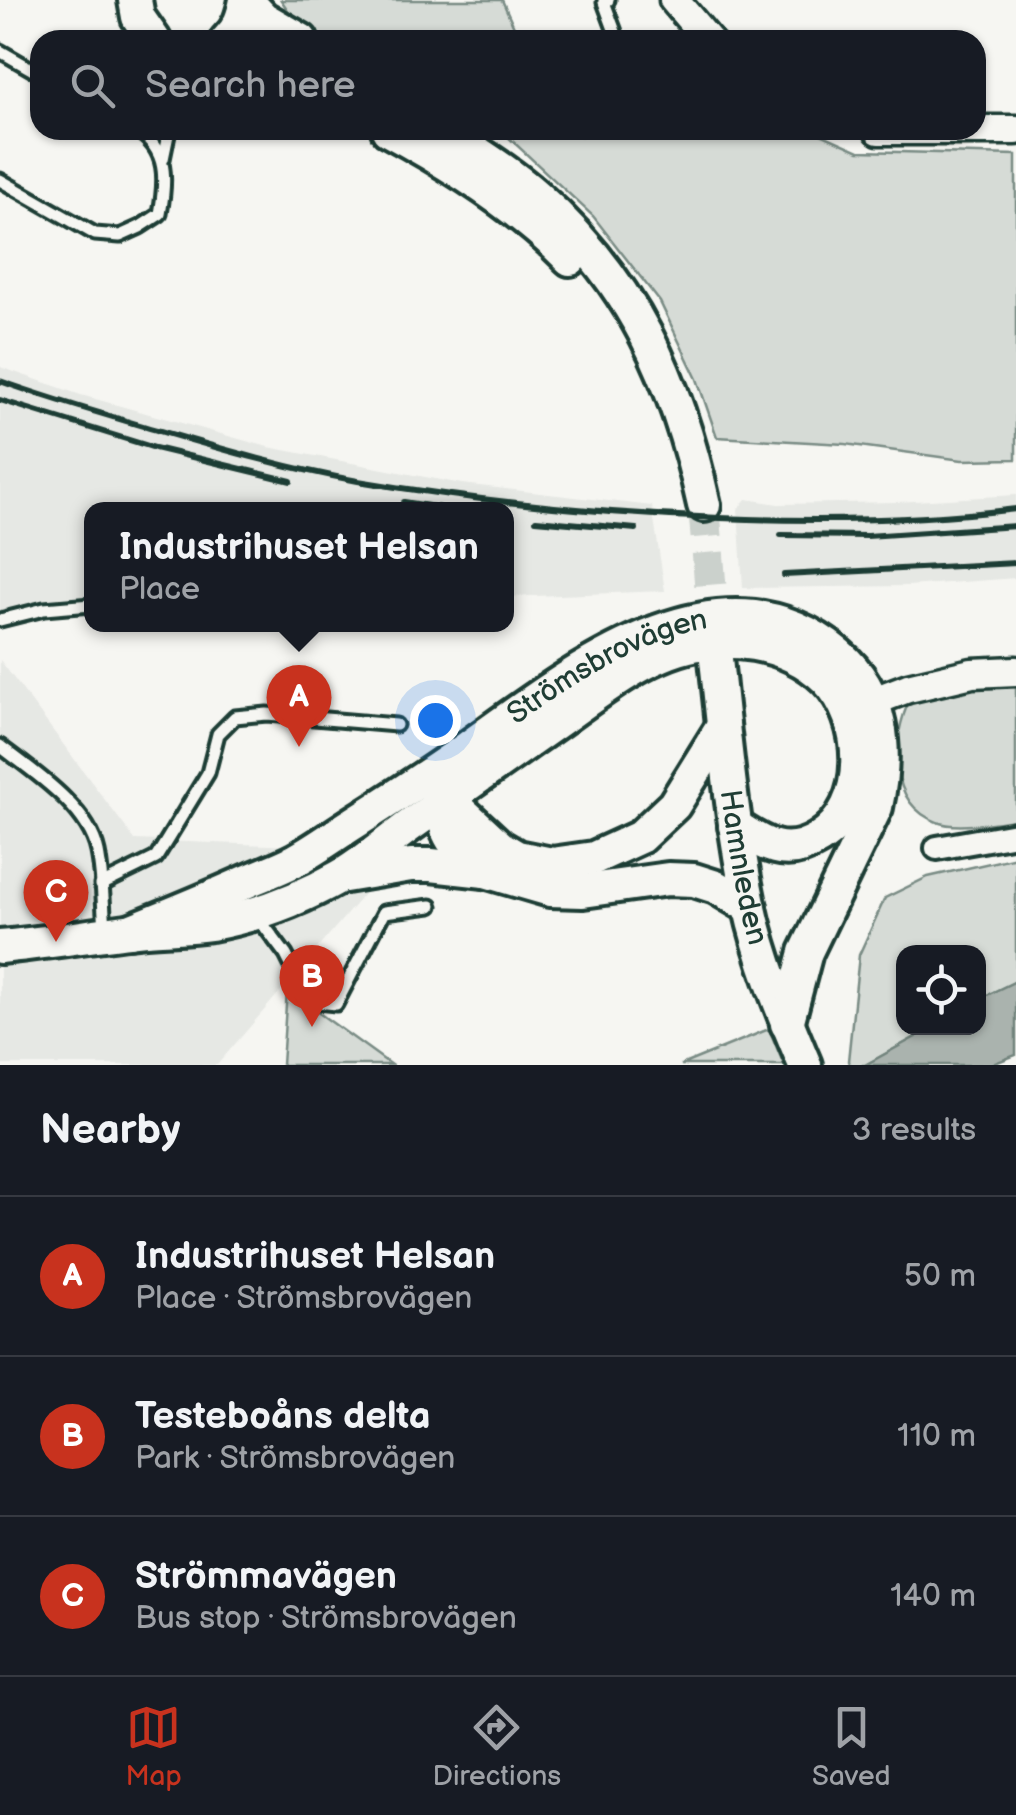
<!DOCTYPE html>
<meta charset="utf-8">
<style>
:root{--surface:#171b24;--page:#20242c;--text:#f1f3f6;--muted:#9ea1a6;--line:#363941;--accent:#c8321e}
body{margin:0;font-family:"Balsamiq Sans",sans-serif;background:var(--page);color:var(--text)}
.controls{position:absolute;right:30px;bottom:30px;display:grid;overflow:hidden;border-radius:20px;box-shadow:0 2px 8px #0004}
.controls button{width:90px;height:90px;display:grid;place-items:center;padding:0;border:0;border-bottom:2px solid var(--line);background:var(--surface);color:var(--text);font:50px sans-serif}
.you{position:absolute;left:435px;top:720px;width:35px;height:35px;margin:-25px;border:8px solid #fff;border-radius:50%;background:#1a73e8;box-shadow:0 0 0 15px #1a73e833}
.badge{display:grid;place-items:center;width:65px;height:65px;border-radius:50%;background:var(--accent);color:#fff;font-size:32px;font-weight:700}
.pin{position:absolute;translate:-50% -82px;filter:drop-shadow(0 2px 5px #0008)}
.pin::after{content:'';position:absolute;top:52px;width:35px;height:30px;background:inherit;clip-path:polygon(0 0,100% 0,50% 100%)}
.popup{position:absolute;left:84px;top:502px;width:430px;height:130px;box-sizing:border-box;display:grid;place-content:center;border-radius:20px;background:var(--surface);filter:drop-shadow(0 2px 8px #0005);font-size:32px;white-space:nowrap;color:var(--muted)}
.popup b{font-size:38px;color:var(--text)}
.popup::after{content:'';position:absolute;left:50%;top:100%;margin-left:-20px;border:20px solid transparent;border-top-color:var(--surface)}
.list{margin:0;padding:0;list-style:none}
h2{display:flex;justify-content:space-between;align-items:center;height:130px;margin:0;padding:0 40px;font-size:42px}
h2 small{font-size:32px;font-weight:400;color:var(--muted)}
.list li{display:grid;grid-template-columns:65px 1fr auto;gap:30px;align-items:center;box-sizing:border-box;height:160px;padding:0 40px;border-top:2px solid var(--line)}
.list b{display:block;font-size:38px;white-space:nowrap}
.list p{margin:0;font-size:32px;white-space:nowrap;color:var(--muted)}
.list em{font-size:32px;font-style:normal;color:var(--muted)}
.icon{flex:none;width:55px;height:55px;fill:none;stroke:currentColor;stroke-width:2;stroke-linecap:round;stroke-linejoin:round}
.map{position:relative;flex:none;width:1016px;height:1065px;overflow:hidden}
.search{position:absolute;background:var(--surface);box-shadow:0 2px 8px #0004;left:30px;right:30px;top:30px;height:110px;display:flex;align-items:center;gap:25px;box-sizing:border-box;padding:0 35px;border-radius:30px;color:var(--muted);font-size:38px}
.sheet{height:610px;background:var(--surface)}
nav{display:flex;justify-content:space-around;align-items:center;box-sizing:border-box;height:140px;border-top:2px solid var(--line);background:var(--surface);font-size:28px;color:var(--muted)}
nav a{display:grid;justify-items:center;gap:5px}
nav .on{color:var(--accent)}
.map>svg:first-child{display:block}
</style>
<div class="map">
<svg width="1016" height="1065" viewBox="0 0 1016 1065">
<rect width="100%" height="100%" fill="#f6f6f2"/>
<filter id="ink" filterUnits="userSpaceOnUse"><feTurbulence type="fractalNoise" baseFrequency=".01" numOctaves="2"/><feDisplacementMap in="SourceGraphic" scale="20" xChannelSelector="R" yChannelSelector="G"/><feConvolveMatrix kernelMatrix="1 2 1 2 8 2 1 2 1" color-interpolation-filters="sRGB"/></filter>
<g filter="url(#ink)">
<g fill="#e6e8e4">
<polygon points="0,367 81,395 268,447 462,484 652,506 665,591 507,597 506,510 91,510 91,599 77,599 0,619"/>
<polygon points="1016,495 1016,578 908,586 743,588 738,509 746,499 778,504 897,502"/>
<polygon points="0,660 135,840 402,850 217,1065 0,1065"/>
</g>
<g fill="#d6dbd6" stroke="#7a8c85" stroke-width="2.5">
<polygon points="281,0 502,0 520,40 328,40 296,22"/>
<polygon points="496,130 576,130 581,136 637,130 812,130 859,151 1016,155 1016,459 962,460 845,444 717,437 697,379 660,302 593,216 506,135"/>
<path d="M1016,679V820C995,822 957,830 937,822C887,803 891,739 910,699L935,691Z"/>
<polygon points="1016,857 1016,981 979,999 978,952 904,952 904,1028 932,1028 865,1065 850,1065 848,1061 859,955 885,898 928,877"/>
<polygon points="287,990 391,1065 282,1065"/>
<polygon points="769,1029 784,1065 681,1065"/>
</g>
<polygon fill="#aab3ae" stroke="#72847d" stroke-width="2.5" points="1016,981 1016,1055 990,1065 865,1065 932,1028 978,1028 979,999"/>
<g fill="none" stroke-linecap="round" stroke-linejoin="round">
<polyline stroke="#cbd1cc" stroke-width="32" stroke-dasharray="32 16" stroke-linecap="butt" points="704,505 715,644"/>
<g stroke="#1f3d34" stroke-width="19">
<g id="service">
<polyline points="608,0 604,2 618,40"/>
<polyline points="0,51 40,74"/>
<polyline points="163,159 169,130"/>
<path d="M0,180L95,234L120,236L140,227L160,214C166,181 169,149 136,130"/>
<polyline points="0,620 44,609 91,605"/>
<path d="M0,746C34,772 89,808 98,852C103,877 103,904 105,929"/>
<polyline points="101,885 156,858 208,773 218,734 235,717 267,714 396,725"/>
<polyline points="256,915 286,955 309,1001 336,1004 384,912 431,906"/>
</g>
</g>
<g stroke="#1f3d34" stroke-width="30">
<polyline id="minor" points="937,848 1016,834"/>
</g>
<g stroke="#1f3d34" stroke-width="35">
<g id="tertiary">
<polyline points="674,0 708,40"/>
<polyline points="879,130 1016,130"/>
<polyline points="853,709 908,688 972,673 1016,671"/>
</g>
</g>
<g stroke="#1f3d34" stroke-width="40">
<g id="secondary">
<polyline points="135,0 138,17 154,40"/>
<polyline points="246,0 263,18 301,40"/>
<path d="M227,40C239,29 243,16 246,0"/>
<path d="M388,130C453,165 518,206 570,259"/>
<path d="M443,130C474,151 508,171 536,196C633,281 677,381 704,505"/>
<path id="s1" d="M716,659C725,741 732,823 749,904C761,960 783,1013 805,1065"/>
<polyline points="434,789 443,802 460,810 500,847 517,857 552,864 594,858 640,837 674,805 723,726"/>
<path d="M443,802C442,839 459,849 485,871"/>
<polyline points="345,876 411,865 431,865 485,871 550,890 583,891 668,879 694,880 716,887 750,907"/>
<path id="s2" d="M129,931C169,915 208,899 248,881C264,874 281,868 296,860C316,849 335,835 354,823C392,799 430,774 467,748C566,677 719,553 838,654C884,693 888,751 876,807L806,952L787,1024"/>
<path d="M0,947C43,943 85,936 128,931C155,927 184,928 211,924C255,916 300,899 339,877C364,863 388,841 412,824C461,789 511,754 561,719C606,687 657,645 714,642C756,640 795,649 826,679C867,720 871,807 818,839C805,847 790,851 775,847C760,843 748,834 735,826"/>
</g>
</g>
<use href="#service" stroke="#f6f6f2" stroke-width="11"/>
<use href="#minor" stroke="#f6f6f2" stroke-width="22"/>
<use href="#tertiary" stroke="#f6f6f2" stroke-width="28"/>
<use href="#secondary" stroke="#f6f6f2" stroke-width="32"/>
<g stroke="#1f3d34" stroke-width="6">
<path d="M0,381C53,400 106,415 160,431C225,450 291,469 358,481C478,501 599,514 720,518C819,522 918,521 1016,509"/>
<polyline points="0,400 155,448 291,481"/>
<polyline points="404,502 454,510"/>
<polyline points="536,520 636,529"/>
<polyline points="781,535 867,536 1016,526"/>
<polyline points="784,575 1016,563"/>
</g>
</g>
</g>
<g text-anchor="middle" stroke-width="10" stroke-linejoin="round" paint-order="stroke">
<g font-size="30" fill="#1f3d34" stroke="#f6f6f2">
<text dy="10" stroke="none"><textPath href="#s2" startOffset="550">Strömsbrovägen</textPath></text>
<text dy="10" stroke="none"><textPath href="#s1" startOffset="210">Hamnleden</textPath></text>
</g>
</g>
</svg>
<div class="controls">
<button><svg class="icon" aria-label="locate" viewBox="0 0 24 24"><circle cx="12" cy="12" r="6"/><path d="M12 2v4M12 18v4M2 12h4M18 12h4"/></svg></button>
</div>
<div class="you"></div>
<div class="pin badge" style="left:299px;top:747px">A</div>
<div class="popup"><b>Industrihuset Helsan</b>Place</div>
<div class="pin badge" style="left:312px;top:1027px">B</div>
<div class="pin badge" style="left:56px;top:942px">C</div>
<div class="search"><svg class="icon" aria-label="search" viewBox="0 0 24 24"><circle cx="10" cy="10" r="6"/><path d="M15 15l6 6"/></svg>Search here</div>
</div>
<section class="sheet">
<h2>Nearby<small>3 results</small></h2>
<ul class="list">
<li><span class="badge">A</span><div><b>Industrihuset Helsan</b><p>Place · Strömsbrovägen</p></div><em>50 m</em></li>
<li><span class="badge">B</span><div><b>Testeboåns delta</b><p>Park · Strömsbrovägen</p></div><em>110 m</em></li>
<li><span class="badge">C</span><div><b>Strömmavägen</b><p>Bus stop · Strömsbrovägen</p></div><em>140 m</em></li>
</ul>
</section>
<nav>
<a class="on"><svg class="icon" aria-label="map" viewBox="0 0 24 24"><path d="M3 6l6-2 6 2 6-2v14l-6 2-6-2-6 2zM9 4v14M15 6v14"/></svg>Map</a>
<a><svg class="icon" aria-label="directions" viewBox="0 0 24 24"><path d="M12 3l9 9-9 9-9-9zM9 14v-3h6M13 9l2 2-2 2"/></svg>Directions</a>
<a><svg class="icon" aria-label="saved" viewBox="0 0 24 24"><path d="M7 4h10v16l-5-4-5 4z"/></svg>Saved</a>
</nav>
